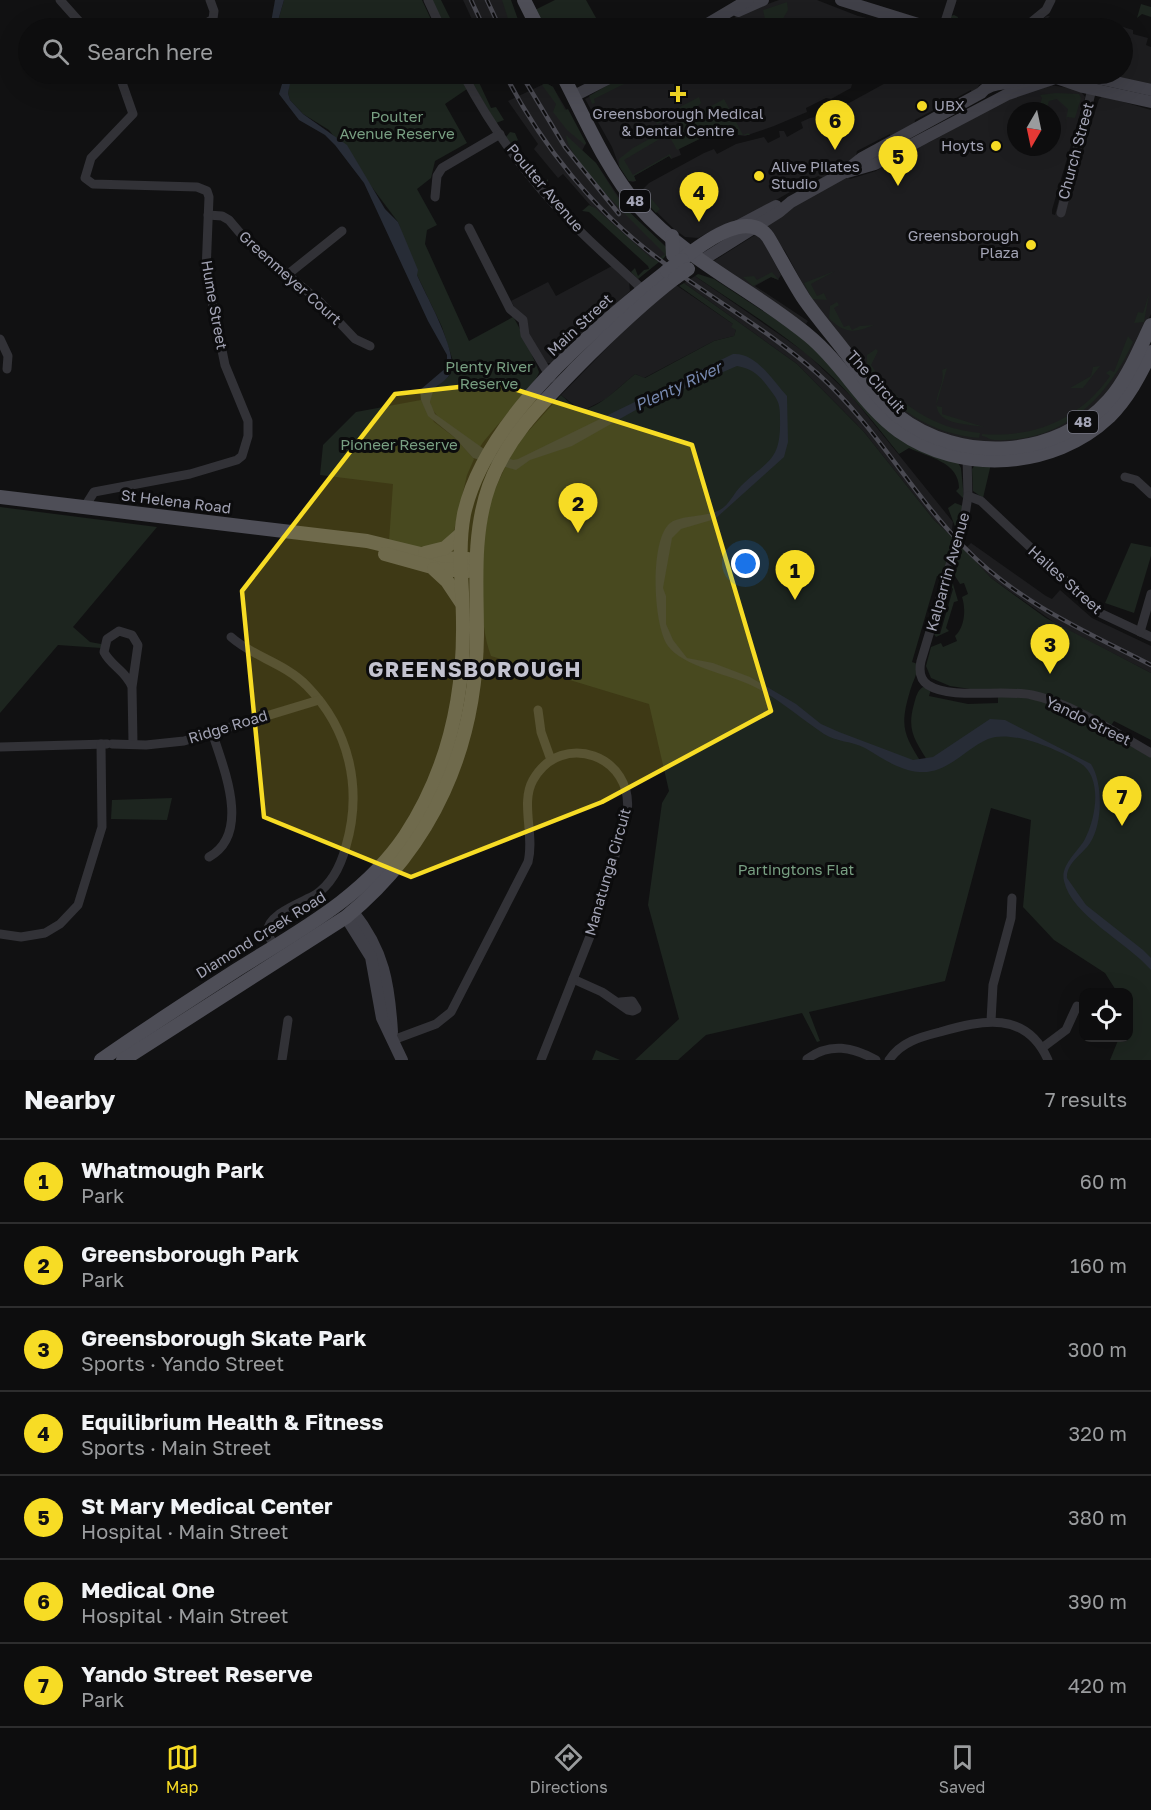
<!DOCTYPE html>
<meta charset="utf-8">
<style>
:root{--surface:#0d0d0e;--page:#1b1b1c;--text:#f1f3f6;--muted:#9a9c9e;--line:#2d2d2e;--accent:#f7dc25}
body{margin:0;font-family:"Golos Text",sans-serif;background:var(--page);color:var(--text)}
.controls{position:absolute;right:18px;bottom:18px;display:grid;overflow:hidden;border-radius:12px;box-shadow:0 6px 24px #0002}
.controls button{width:54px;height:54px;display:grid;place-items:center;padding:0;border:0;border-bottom:2px solid var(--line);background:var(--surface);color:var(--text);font:30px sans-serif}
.compass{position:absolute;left:1007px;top:102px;width:54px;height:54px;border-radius:50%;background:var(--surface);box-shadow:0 6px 24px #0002;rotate:189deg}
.you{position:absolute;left:746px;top:564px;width:21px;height:21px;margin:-15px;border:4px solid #fff;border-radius:50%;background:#1a73e8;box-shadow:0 0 0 9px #1a73e833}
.badge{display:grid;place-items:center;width:39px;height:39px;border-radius:50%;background:var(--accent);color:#111;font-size:20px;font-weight:700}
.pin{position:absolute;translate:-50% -50px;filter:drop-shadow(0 2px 3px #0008)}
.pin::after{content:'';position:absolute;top:32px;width:21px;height:18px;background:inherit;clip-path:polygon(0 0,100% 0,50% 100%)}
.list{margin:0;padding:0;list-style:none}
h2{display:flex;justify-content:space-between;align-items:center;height:78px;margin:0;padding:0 24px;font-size:26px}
h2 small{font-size:20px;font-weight:400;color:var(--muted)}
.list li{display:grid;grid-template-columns:39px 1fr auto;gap:18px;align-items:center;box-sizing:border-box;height:84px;padding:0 24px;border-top:2px solid var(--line)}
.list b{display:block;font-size:22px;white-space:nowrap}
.list p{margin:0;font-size:20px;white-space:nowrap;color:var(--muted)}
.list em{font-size:20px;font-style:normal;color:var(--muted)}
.icon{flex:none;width:33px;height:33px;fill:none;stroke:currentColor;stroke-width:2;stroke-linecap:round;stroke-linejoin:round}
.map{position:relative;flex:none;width:1151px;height:1060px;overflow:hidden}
.search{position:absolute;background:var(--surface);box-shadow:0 6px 24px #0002;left:18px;right:18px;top:18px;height:66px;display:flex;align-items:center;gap:15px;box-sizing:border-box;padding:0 21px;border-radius:33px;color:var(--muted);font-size:22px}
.sheet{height:666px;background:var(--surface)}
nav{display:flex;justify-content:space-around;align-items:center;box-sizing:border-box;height:84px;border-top:2px solid var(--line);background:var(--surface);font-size:16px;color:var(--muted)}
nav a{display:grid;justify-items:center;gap:3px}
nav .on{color:var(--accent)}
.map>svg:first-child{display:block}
</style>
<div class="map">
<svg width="1151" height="1060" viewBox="0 0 1151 1060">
<rect width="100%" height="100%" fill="#111112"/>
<g fill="#1d1d1f" fill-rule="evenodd">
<polygon points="463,0 509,0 519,28 476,28"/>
<polygon points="779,0 817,0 858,16 909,28 714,28 748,11"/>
<polygon points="1047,16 1050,16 1044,22 1069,23 1069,25 1075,27 1077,20 1110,23 1133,30 1133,34 1148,38 1146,45 1151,47 1151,86 1092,74 1122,74 1122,28 1030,28"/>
<polygon points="632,74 871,74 852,84 851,88 831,99 826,98 806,108 807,112 774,126 745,136 738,135 738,129 717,130 679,149 681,155 671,159 669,156 634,176 636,181 633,182 629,181 619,166 612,147 585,99"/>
<polygon points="902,74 1013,74 979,85 976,93 972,95 971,90 915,120 914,127 891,138 890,134 857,151 856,156 823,178 818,176 739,221 721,226 698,238 685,237 674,229 638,194 649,183 704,153 714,149 717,154 736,144 764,137 768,143 780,137 779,131 784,131 787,137 803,128 801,122 810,118 827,115"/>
<polygon points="546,83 553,87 586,143 582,151 596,163 628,211 666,247 667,253 652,264 590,205 563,174 558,178 534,149 538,144 508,101"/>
<path d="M1045,84L1080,90L1085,97L1052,210V214L1055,215L1061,192H1070L1099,99L1103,96L1151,110V314L1125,368L1104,399L1067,428L1029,441L986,443L933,432L890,402L810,297L785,251L768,230V224L805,199L846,177L850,179L876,171L918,144L928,143L1003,102ZM1016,111H1052V147H1016Z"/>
<polygon points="755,235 760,235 781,275 778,280 771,277 755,286 808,321 806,324 712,262"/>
<polygon points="612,266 629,282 630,291 553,363 545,363 511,301 548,282 556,296"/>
<polygon points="695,276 806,353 853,398 953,522 951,536 934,520 864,432 797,364 684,283"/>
<polygon points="676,285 733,324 736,330 734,336 714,341 644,378 635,374 606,399 586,409 578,408 561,395 633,321"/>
<polygon points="971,543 1046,596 1052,599 1060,590 1092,618 1151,646 1151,673 1058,625 991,578 964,553 964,550"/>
</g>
<g fill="#1d251f">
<polygon points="284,0 422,0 435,28 276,28"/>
<polygon points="432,0 441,0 455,28 445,28"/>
<polygon points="502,0 511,0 521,28 511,28"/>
<polygon points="555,0 586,0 600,25 594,28 545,28 535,10"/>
<polygon points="787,2 788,10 780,24 767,28 763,10"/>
<polygon points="1141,4 1151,7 1151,17 1142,14 1137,18"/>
<polygon points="954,15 958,17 957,23 962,24 963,20 974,23 974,28 952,28 949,23 951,16"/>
<path d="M291,74H459L467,89L445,104L467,143L435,161L431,178L417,189L437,225L427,230L425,244L469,341L513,317C517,321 537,365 539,372C537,384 490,431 480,447C466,438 432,419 430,402C430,398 432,392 434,388L449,376L453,361L442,327L417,275L398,222L329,130L303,114L290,100L288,93Z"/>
<polygon points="467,74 475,74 491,108 496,107 504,120 496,123"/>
<polygon points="620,78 624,84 594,99 595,103 592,104 589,96"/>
<polygon points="546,83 553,87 565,110 568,109 586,143 585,145 567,130 553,112 556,104 542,85"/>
<polygon points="1056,93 1079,94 1081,98 1075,118 1067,117 1065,125 1068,109 1057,99 1049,101 1046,111 1038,111 1042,98 1040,95"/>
<polygon points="699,97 701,103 696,108 657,124 655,120"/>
<polygon points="724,99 743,135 748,133 750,135 738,135 738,129 718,130 677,150 668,134 669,129"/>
<polygon points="510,132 515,133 518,140 514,143 544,183 548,179 548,184 544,186 506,137"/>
<polygon points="660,133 663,137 624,160 633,175 670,154 672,159 669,156 634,176 636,181 629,181 619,166 619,159 633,148"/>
<path d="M566,135L596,163L623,206L666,247L667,254L664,258L638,279L631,272L635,268L638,276L644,270L649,269L648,266L589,212L582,211L589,205L595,208L651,258L656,260L665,254C645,233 567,161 566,135Z"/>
<polygon points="643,189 660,209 656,213 638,194"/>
<polygon points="835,271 811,284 817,296 824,293 827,300 812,299 804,283"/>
<polygon points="772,272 779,280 771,277 753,286 743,277 754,276 757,280"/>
<path d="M698,274L714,279L789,328L957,461L961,468L964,499L956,491L959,488C959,462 928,457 909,448L899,454C876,425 853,396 826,371C786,334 739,306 695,276Z"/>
<path d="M684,283L797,364L864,432L934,520L953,538L943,577L937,576L912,662L918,664C917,675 913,681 910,691C899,728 904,735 924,767L930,765C916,741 906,732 914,704C916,697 917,691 923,687L931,689L929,696L968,704L998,703V696L1004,695L1039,700L1058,707L1151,757V1060H1110L1119,1038H1128V993L1117,992L1105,973L1054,940L1023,907L1031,820L991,808L945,981L809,1012L820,1041L817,1042L802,1013L706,1035L678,1060H635L679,1019L648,905L662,803L669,791L649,704L491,656C475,615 482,529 494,486L496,487L515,446L561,395C566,399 573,407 580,409C594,413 625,382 635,374L645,378L714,341L734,336L736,330L731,327L733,324L679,286Z"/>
<polygon points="1149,294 1144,322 1134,323 1138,312 1143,313"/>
<path d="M837,302L839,305L834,308L844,327L849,325L852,330L860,326L874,325C855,333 844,334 829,318L830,306Z"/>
<path d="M1128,336L1133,342C1107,400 1061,443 994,440C986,439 989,437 982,436V434C1034,438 1079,420 1110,376L1106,373L1110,370L1114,372Z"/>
<path d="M876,349L878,351L871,365C898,404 931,428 980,433L979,438C932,434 891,409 867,367V355Z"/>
<polygon points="1100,366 1083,388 1070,388 1091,376 1093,367"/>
<path d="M947,368L936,406L942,407V414L984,427C962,423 929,425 938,394C941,386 944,378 942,370Z"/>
<polygon points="421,400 434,422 454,437 474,459 467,475 453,535 450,541 425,549 389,542 393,484 320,475 323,445 356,412"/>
<polygon points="991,464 983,498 973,491 972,469 975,465"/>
<polygon points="955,503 963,506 956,529 948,508"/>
<polygon points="0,507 157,527 73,627 90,642 101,644 101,648 58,645 0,713"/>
<polygon points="1131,543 1151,547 1151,556 1134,613 1105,603"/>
<path d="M960,545L991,578L1046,618L1151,673V740L1114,721L1110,727L1064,703L950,686L931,678L926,666L931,647L941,643L943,647L957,641L955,636C965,627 966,609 962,597L968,594L964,583L960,584L952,571Z"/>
<polygon points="949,583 953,584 958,601 954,602 946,628 949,631 936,637 934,634 940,634 953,589"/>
<polygon points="172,798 167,820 111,819 112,800"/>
<polygon points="596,1050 620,1060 592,1060"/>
</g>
<g fill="#272c36">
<polygon points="275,0 284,0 276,28 270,28"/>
<path d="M285,74L292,75L288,93L290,100L303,114L347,145L385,209L398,222L418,270L417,275C426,296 458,351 451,372C448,379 440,384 434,388L430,402L435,414L484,449L513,460L518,459L733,354C756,352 773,381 787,396L788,442L784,457L715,519L681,529L672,538L663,588L666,596V624L673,640L687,658L713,663L750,677L796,704L821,724L839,732L913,760L933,757L990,719L1005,720L1091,764C1103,783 1103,823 1090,843C1083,854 1066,863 1067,878L1086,905L1143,950L1151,958V970C1128,943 1071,915 1064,881C1060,865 1078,852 1085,839C1096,818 1103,777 1080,763C1059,750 1012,729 988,739C965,749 947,774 920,772C900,771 882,758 865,748C852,741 836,742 824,734C798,717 775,695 746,683C724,674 682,665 668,646C653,625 650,545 668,525C679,513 711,519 724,507C730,502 735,492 741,486C767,460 781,462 780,420C780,410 780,403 774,395C763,380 756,369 737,366L641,407L572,446L530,460L516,470L473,458L454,437L428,416L421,400L420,390L447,367V355L428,321L364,183L335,145L325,135L299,120L279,94Z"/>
</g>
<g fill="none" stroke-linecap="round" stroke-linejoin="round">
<g stroke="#323237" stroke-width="9">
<polyline points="60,0 85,28"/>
<polyline points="428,0 441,28"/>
<polyline points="198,28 213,19 214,11 210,0"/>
<polyline points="943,28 952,0"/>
<polyline points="1024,28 1046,10 1051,0"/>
<path d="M463,74C492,129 531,182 575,226C597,249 621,268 643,290"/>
<polyline points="435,197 437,176 442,168 500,134"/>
<polyline points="1061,213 1092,89"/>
<polyline points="208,215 222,216 229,220 246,240 320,302 355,339 370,346"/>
<polyline points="469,228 510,309 523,320 525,335 551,378"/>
<polyline points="287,275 342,231"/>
<polyline points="0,339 8,356 7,369"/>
<path d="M967,458L968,496L965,515L921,661C919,670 919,679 928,685C951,700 1004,689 1032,695C1071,703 1116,733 1151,753"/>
<polyline points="1125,477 1136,480 1151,494"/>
<polyline points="968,496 981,501 1100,613 1151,637"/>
<polyline points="84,508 94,492 190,474 237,460 242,456 248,436 248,421 225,365 206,272 209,197 207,191 197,187 93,184 85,178 91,158 133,114 119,74"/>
<polyline points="1140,632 1151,594"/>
<path d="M231,637C253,657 285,663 307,686C349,729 363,788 346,846C341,865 332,884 315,895C301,903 267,914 267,933L275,947"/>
<path d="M132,687C126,671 111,666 104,652L107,639L119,631L132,635L138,645L132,687L133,743"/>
<polyline points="538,710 541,732 551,760"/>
<polyline points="112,744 146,745 184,741 319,700"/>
<polyline points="0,747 107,744"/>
<path d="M209,857C252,833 223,767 212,732"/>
<polyline points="0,934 21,937 45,933 60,924 78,905 102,827 101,744"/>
<polyline points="573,979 602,992 628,1010 633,1011 637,1009 632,1001 620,1002"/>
<polyline points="991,1021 993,985 1011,918 1012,898"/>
<path d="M393,1040L436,1024L451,1012L528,862C535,835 520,803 533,780C562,729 635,756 627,813L598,916L541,1060"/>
<polyline points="1042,1048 1066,1030 1077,1006"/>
<path d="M807,1059C830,1042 853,1047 876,1060"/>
<polyline points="282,1060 288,1020"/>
<path d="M889,1060C901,1042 920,1037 940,1032C982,1020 1026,1010 1048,1060"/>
</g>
<g stroke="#404048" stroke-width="12">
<polyline points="841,0 931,28"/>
<polyline points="738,11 763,0"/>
<polyline points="701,28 748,0"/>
<polyline points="1079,74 1151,90"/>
<polyline points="1048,75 1083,87 1151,102"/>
<polyline points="574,96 617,74"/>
<polyline points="847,172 875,164 1008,94 1055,78"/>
<polyline points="738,226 776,206"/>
<path d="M701,261L779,212L791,202L843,173L862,158L981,93C992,79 1016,87 1030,74"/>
<path d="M353,912C384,951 389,984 392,1032"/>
<polyline points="346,917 371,957 382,1018 402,1060"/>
</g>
<g stroke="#4e4e57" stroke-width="14">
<polyline points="524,0 538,28"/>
<path d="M562,74C585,118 606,169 639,207C687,261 754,290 809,336C843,364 863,405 899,431C961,475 1054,469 1109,417C1128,398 1140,375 1151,352"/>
<polyline points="672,236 673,255"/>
<path d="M685,257C705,242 748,209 768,237C780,257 791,279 804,299C818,319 834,337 849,357C864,377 878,400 898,416C959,464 1057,459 1109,400C1128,378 1139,350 1151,325"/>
<polyline points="0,497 367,541 437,558 468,559"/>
<polyline points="425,553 445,548 461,534"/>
<polyline points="385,554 439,569 468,571"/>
<polyline points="434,569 447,581 461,602"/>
<path d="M101,1060C145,1029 190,1000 235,971C297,932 363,898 405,836C447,772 464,699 463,623C463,587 457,551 464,514C485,419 593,329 667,271"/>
<path d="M123,1060L346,917C433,846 476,747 477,635C477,586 472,534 489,486C507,437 541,404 577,367C608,336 640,305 675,278"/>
</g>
<g stroke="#494951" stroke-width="4.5">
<g id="rail">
<polyline points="471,0 484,28"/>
<polyline points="487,0 500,28"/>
<path d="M505,74C541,145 595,212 660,260C712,299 770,331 818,374C875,425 911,493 964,547C1017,602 1085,631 1151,665"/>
<polyline points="521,74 565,147 619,214"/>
</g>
</g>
<use href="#rail" stroke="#0c0c0d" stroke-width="2" stroke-dasharray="7" stroke-linecap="butt"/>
<g stroke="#4e4e57" stroke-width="14">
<polyline points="667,271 682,260"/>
<polyline points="675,278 688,269"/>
</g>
</g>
<path fill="#f7dc25" fill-opacity="0.2" stroke="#f7dc25" stroke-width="4.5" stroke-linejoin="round" d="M495,383L692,445L771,711L602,802L411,877L264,817L242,591L395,394Z"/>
<g fill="#f7dc25" stroke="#0c0c0d" stroke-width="2">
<path d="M675 85h6v6h6v6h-6v6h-6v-6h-6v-6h6z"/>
<circle cx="922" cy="106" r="6"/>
<circle cx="996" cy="146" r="6"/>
<circle cx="759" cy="176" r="6"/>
<circle cx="1031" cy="245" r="6"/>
</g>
<g text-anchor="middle" stroke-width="6" stroke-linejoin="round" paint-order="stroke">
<g fill="#0c0c0d" stroke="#757682" stroke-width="1.5">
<rect x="620" y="190" width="30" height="22" rx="4.5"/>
<rect x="1068" y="411" width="30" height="22" rx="4.5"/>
</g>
<g font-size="14" font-weight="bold" fill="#a2a3b4">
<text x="635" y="206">48</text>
<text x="1083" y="427">48</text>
</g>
<g font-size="15" fill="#a2a3b4" stroke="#0c0c0d" text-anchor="start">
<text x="934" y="111">UBX</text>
<text x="678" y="119" text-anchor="middle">Greensborough Medical<tspan x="678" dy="17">&amp; Dental Centre</tspan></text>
<text x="984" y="151" text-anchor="end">Hoyts</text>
<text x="771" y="172">Alive Pilates<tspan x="771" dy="17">Studio</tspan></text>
<text x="1019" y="241" text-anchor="end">Greensborough<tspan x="1019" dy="17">Plaza</tspan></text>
</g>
<g font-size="15" fill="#789f82" stroke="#0c0c0d">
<text x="397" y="122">Poulter<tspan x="397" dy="17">Avenue Reserve</tspan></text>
<text x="489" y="372">Plenty River<tspan x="489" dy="17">Reserve</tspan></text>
<text x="399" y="450">Pioneer Reserve</text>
<text x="796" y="875">Partingtons Flat</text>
</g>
<g font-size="15" fill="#a2a3b4" stroke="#0c0c0d">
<text transform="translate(1076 151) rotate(-75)" y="5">Church Street</text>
<text transform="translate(545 188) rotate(50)" y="5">Poulter Avenue</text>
<text transform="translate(290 278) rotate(42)" y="5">Greenmeyer Court</text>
<text transform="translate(214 305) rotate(80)" y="5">Hume Street</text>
<text transform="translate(580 325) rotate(-43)" y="5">Main Street</text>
<text transform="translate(876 382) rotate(48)" y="5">The Circuit</text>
<text transform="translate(176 502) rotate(7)" y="5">St Helena Road</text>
<text transform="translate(948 572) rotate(-74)" y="5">Kalparrin Avenue</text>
<text transform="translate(1065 580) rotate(42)" y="5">Hailes Street</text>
<text transform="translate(1088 721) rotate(26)" y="5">Yando Street</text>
<text transform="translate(228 727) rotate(-17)" y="5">Ridge Road</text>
<text transform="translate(608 872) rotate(-74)" y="5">Manatunga Circuit</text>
<text transform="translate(261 935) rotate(-32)" y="5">Diamond Creek Road</text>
</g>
<g font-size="16" font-style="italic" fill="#7789b0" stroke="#0c0c0d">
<text transform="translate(678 386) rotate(-25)" y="6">Plenty River</text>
</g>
<g font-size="21" font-weight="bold" letter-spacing="1.5" fill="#c3c3d0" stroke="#0c0c0d">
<text x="475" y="677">GREENSBOROUGH</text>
</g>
</g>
</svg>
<div class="controls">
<button><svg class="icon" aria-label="locate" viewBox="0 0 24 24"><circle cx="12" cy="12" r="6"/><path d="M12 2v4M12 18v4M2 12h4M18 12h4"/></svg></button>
</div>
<svg class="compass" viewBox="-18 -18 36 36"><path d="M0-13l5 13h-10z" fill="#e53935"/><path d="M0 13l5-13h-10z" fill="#9a9c9e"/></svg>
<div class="you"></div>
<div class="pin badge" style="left:795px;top:600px">1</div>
<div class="pin badge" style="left:578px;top:533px">2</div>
<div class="pin badge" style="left:1050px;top:674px">3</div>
<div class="pin badge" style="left:699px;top:222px">4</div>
<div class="pin badge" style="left:898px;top:186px">5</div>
<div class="pin badge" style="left:835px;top:150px">6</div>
<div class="pin badge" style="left:1122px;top:826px">7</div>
<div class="search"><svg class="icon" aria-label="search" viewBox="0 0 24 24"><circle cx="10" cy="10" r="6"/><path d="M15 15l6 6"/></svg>Search here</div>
</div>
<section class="sheet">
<h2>Nearby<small>7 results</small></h2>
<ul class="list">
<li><span class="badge">1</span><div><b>Whatmough Park</b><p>Park</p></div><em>60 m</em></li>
<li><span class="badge">2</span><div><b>Greensborough Park</b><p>Park</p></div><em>160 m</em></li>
<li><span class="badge">3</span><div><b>Greensborough Skate Park</b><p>Sports · Yando Street</p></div><em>300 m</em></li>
<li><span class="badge">4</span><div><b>Equilibrium Health &amp; Fitness</b><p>Sports · Main Street</p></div><em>320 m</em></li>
<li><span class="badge">5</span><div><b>St Mary Medical Center</b><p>Hospital · Main Street</p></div><em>380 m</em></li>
<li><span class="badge">6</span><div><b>Medical One</b><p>Hospital · Main Street</p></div><em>390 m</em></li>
<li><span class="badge">7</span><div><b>Yando Street Reserve</b><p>Park</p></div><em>420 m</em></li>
</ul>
</section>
<nav>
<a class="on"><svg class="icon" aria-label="map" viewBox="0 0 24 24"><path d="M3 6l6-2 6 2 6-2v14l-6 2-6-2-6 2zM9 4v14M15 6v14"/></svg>Map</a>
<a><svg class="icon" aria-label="directions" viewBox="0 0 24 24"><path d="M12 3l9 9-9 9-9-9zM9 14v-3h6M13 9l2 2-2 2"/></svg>Directions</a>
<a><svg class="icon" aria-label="saved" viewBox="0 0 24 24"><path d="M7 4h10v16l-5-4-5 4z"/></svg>Saved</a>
</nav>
